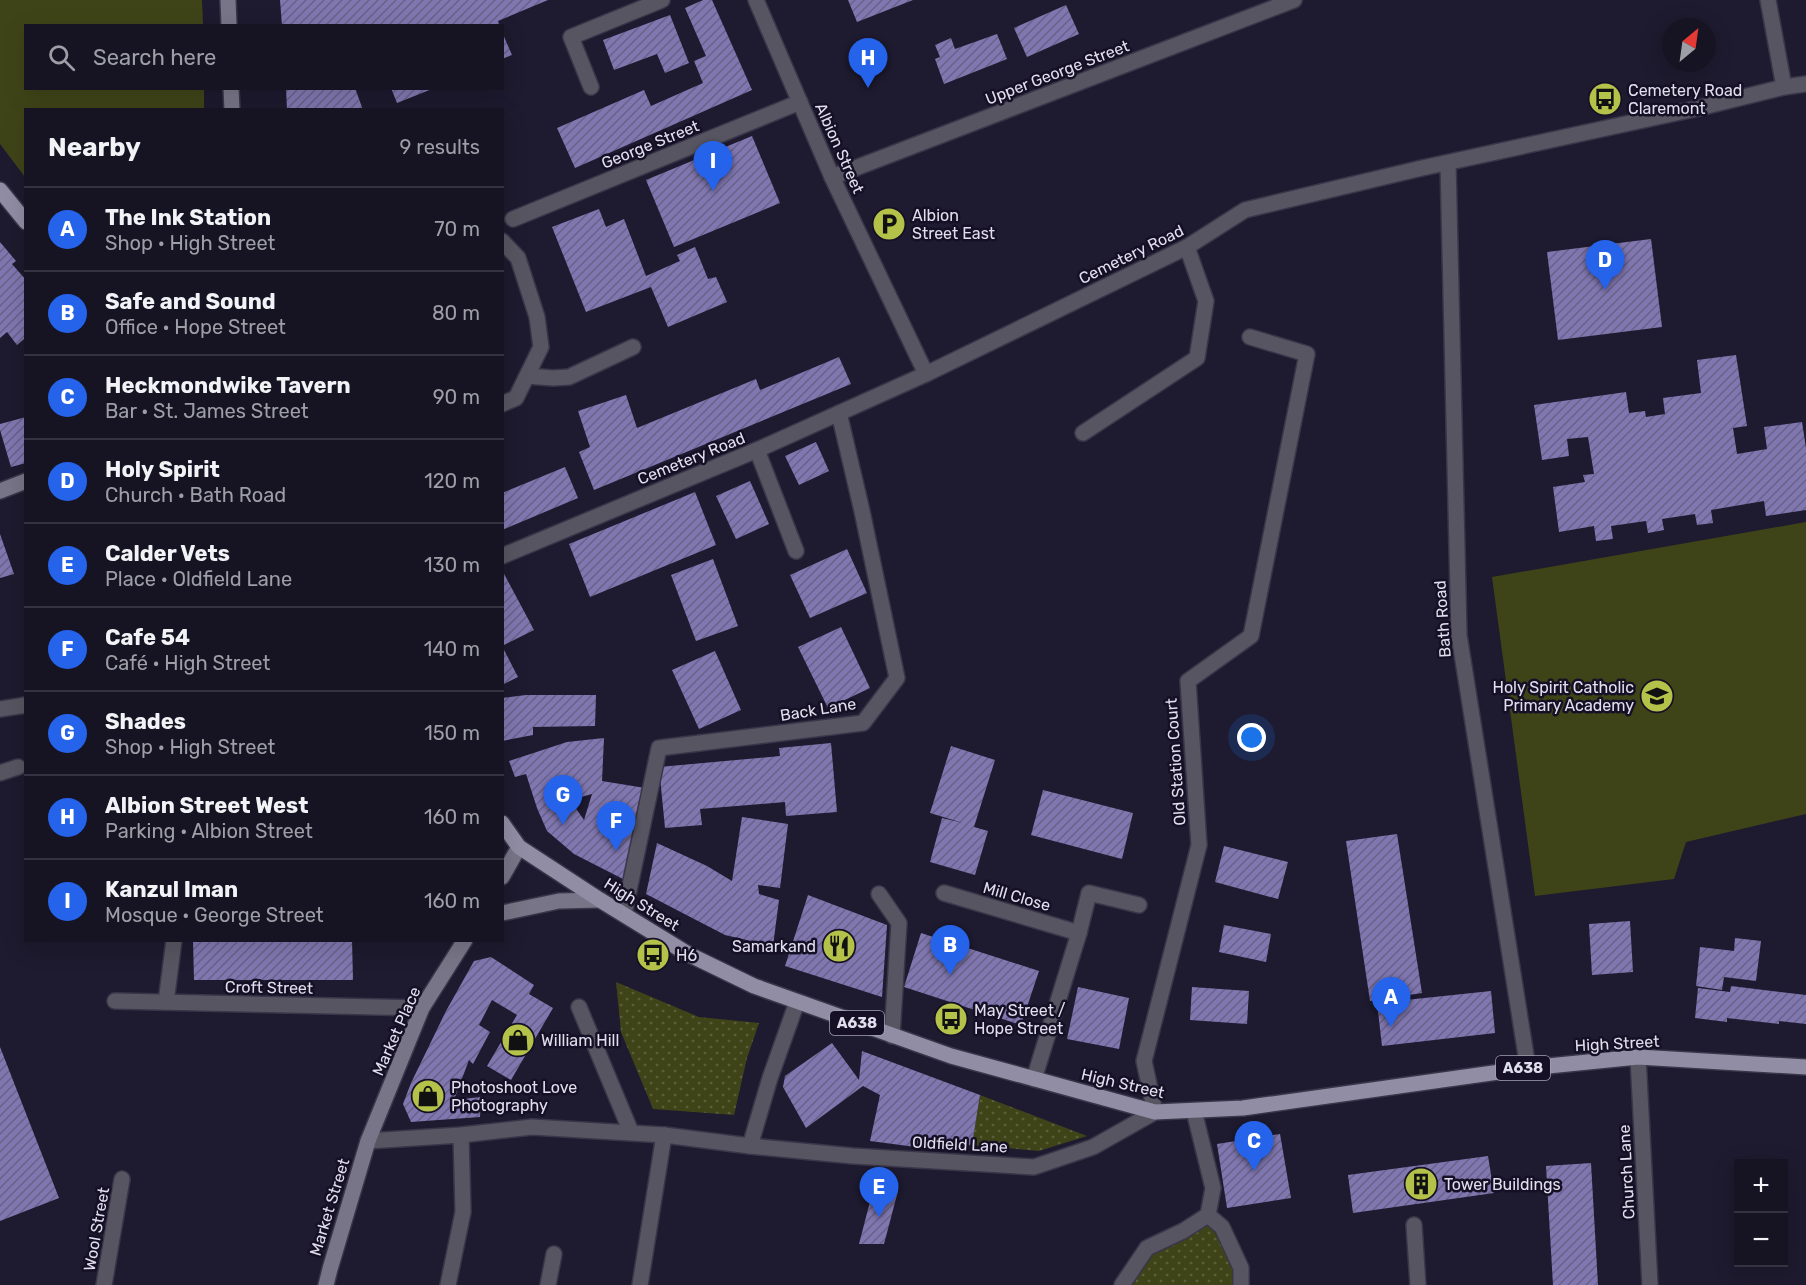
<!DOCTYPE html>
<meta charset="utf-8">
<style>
:root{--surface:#161423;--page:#1f1d2b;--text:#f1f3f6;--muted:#9e9ea6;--line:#353341;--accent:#2563eb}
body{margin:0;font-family:Rubik,sans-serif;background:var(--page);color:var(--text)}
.controls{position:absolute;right:18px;bottom:18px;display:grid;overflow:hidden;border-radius:0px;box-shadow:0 6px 24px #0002}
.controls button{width:54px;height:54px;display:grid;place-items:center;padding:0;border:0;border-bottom:2px solid var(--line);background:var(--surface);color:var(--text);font:30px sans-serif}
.compass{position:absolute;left:1662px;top:18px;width:54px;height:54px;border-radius:50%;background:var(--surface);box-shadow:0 6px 24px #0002;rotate:29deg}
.you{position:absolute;left:1252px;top:738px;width:21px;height:21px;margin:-15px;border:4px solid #fff;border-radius:50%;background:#1a73e8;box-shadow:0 0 0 9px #1a73e833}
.badge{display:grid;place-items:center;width:39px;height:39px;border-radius:50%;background:var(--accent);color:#fff;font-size:20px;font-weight:700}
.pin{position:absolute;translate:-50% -50px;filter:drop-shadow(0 2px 3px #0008)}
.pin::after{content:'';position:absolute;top:32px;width:21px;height:18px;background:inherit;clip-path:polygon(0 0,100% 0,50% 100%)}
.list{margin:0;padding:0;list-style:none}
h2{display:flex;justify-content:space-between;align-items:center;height:78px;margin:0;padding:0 24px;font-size:26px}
h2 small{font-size:20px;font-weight:400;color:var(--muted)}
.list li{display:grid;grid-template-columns:39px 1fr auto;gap:18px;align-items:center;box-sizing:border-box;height:84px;padding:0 24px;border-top:2px solid var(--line)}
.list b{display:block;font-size:22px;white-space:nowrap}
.list p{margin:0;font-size:20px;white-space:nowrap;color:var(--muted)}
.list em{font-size:20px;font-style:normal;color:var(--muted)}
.icon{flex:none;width:33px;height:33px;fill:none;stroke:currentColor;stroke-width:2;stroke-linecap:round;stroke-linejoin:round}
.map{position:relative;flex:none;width:1806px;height:1285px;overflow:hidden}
.search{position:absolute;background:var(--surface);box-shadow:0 6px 24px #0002;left:24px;top:24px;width:480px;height:66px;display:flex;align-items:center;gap:15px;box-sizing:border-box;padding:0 21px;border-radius:0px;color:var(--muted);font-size:22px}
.panel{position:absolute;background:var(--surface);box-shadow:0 6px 24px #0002;left:24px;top:108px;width:480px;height:834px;border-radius:0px}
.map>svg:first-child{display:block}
</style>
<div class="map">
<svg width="1806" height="1285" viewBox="0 0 1806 1285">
<defs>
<pattern id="grass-dots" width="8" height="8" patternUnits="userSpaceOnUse" patternTransform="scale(1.5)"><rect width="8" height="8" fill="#3f4418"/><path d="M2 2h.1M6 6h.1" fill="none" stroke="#5a5f3a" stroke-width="1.8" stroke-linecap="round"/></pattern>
<pattern id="building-hatch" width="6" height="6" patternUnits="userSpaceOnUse" patternTransform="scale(1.5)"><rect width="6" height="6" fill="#8077b1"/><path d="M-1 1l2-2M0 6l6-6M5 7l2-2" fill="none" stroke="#686287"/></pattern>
</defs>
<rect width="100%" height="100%" fill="#1e1a2f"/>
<g fill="url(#grass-dots)">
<polygon points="616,982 699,1017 759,1023 747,1058 734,1115 653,1109 621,1032"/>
<polygon points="980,1095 1087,1136 1039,1151 972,1145"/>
<polygon points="1208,1215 1222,1227 1249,1285 1122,1285 1147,1248"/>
</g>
<g fill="#3f4418">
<polygon points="0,0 202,0 203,25 26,26 26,88 204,89 204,109 26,110 25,177 0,144"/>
<polygon points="1806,522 1806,814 1686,842 1674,879 1535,896 1492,577"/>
</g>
<g fill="url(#building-hatch)" fill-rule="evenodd">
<polygon points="280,0 548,0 498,21 500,26 282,26"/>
<polygon points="703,0 712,0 752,90 575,168 557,128 644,90 651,106 703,83 694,61 706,56 685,8"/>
<polygon points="848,0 913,0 857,22"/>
<polygon points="1066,5 1079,34 1027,57 1014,28"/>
<polygon points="670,15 689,63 665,73 657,54 614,70 603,40"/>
<polygon points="502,32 512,55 502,59"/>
<polygon points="997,34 1007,59 944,84 935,59 940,57 935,45 951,38 955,49"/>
<polygon points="286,88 355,88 363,110 287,110"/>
<polygon points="391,88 432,88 432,89 397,103"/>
<polygon points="752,136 780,203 674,247 646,180"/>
<polygon points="599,209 606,227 624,219 646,276 680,261 677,255 695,247 708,279 716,277 727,302 668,327 651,287 586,312 552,227"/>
<polygon points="1651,239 1662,327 1558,340 1547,252"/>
<polygon points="0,242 16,261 12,264 26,280 26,341 24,339 17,345 7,332 0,338"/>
<polygon points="1736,355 1747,426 1733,428 1737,454 1767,449 1764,427 1802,422 1806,448 1806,510 1766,516 1764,501 1711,510 1713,523 1697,525 1695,514 1662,519 1664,530 1648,533 1646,521 1611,526 1613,539 1596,541 1594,526 1559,532 1553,487 1585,482 1583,475 1594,474 1588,437 1567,439 1569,456 1542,460 1534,405 1626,392 1629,413 1645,411 1646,417 1665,414 1663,398 1701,393 1697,360"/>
<polygon points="839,357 851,384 594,490 579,452 590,447 578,411 626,395 637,428 756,379 760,390"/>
<polygon points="26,417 26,463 11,467 0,430 0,424"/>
<polygon points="816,442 829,471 799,485 785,456"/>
<polygon points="565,467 578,498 502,530 502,493"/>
<polygon points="750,481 769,524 736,539 716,496"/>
<polygon points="695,492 716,545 590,597 569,544"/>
<polygon points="0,534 14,574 0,578"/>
<polygon points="847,549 867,593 810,618 790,575"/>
<polygon points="713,559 738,626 696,641 671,575"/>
<polygon points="502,570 534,630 502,646"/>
<polygon points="841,627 870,688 828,708 798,647"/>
<polygon points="502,646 518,677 502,685"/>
<polygon points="715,651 741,710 699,729 672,670"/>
<polygon points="526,695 596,695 595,726 533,727 533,735 502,741 502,698"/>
<path d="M604,738L602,781L645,788L637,839L623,879L574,854L547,831L537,808L526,774L515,777L509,761L567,742ZM592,794L584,820L570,800Z"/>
<polygon points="831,743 837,812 786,816 785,802 700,809 702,825 665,828 659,767 780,756 779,748"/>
<polygon points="951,746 995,760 974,827 988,831 975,875 930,862 942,818 963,823 930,813"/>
<polygon points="1043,790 1133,813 1122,859 1031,835"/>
<polygon points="742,817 788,824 780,888 758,885 759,894 779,900 773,946 725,935 646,894 657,843 707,866 732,881"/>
<polygon points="1397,834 1422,993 1370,1001 1346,841"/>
<polygon points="1224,846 1288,862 1278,899 1215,882"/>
<polygon points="808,895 887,925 882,997 785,966"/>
<polygon points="1630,921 1633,972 1592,975 1589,924"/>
<polygon points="1224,925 1271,934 1266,962 1219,952"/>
<polygon points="921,933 1039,971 1021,1025 904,987"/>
<polygon points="1735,938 1761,941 1756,981 1724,977 1722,990 1696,986 1700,947 1734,951"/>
<polygon points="193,940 352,940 353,980 194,980"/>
<polygon points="491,957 534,985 529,994 553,1008 511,1080 487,1066 517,1015 492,1000 479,1025 490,1032 473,1064 469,1060 454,1100 481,1097 480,1117 411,1122 403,1104 411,1083 446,1011 474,961"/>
<polygon points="1731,986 1806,995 1806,1024 1779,1021 1779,1024 1727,1018 1727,1022 1695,1018 1698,988 1730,992"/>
<polygon points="1078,987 1129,998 1119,1049 1067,1039"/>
<polygon points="1192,987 1249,991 1247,1024 1190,1020"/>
<polygon points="1491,991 1495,1033 1382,1046 1377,1003"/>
<polygon points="832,1043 859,1080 862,1051 980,1095 972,1145 931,1149 870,1141 880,1095 863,1086 806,1128 783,1087 785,1076"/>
<polygon points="0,1047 59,1198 0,1221"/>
<polygon points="1280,1134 1291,1198 1227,1208 1217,1144"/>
<polygon points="1488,1156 1494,1193 1353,1213 1348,1175"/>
<polygon points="1591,1163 1598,1285 1553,1285 1546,1166"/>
<polygon points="873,1190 898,1191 884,1244 859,1244"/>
</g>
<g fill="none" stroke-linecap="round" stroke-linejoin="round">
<g stroke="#39364a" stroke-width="18">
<g id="lane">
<polyline points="527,376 553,378 569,377 633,347"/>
<polyline points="1083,433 1197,358 1206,301 1187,247"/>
<polyline points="0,773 18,767"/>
<polyline points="944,893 1079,933 1034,1079"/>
<polyline points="624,914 659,748 863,723 897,678 862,511 839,413"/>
<polyline points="1079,933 1089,893 1139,905"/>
<polyline points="166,1002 174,940"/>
<polyline points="1208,1215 1222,1227 1241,1268 1241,1285"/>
<polyline points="1414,1225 1418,1285"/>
<polyline points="448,1285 463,1212 461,1135"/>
<polyline points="640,1285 664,1135"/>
</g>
</g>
<g stroke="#39364a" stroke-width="18">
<g id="street">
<polyline points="756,0 832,177 926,374"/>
<polyline points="1768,0 1784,87"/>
<polyline points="591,87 571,37 662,0"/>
<polyline points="1448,163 1459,635 1528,1068"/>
<polyline points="832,177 1294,0"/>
<polyline points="513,219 800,102"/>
<polyline points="502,241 518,258 537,317 541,347 516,398 502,404"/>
<polyline points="757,450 796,551"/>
<polyline points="502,556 757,450 926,374 1187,247 1245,210 1422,168 1699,108 1784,87 1806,84"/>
<polyline points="0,709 26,705"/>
<polyline points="879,894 899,923 892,1036"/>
<polyline points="115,1001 422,1008"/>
<polyline points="579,1007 631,1132"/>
<polyline points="1638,1057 1650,1285"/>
<polyline points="368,1141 461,1135 532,1127 664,1135 750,1146 853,1156 1034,1167 1093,1147 1155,1112 1144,1061 1199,845 1188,681 1251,636 1307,354 1250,337"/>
<polyline points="750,1146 770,1078 797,1002"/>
<polyline points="104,1285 122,1179"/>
<polyline points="548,1285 554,1254"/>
<polyline points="1122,1285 1147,1248 1183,1231 1208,1215 1213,1188 1194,1111"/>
</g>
</g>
<g stroke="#39364a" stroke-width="18">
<g id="secondary">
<polyline points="228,0 229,26"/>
<polyline points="231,88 232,110"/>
<polyline points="0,491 26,481"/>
<polyline points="502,877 519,847"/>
<polyline points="502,913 559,901 600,900"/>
<polyline points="326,1285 330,1269 368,1141 422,1008 465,940"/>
</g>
</g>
<g stroke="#39364a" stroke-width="18">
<g id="primary">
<polyline points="0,190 26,222"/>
<polyline points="502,823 519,847 600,900 688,954 754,986 951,1056 1155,1112 1243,1108 1528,1068 1638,1057 1806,1067"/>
</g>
</g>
<use href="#lane" stroke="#575561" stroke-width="15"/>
<use href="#street" stroke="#575561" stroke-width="15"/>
<use href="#secondary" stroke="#777587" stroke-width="15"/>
<use href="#primary" stroke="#908da5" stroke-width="15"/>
</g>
<defs>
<g id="bus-disc" transform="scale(1.725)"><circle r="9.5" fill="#b5c249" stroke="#151025"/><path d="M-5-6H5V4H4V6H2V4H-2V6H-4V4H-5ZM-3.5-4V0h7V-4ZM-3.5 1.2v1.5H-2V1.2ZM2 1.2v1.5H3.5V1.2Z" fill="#111"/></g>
<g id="parking-disc" transform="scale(1.725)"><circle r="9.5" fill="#b5c249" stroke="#151025"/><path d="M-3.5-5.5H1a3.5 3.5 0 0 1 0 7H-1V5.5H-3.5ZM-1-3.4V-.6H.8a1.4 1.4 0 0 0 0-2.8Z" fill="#111"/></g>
<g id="school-disc" transform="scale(1.725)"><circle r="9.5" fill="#b5c249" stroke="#151025"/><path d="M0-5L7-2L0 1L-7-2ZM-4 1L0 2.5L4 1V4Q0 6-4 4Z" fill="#111"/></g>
<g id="restaurant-disc" transform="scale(1.725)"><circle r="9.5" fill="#b5c249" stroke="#151025"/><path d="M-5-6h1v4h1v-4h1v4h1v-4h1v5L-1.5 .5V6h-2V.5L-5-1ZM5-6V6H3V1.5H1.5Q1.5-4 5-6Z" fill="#111"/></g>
<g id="shop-disc" transform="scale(1.725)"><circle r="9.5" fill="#b5c249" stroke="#151025"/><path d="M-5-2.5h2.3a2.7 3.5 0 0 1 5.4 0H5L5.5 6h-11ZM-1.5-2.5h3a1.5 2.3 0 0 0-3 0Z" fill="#111"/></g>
<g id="building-disc" transform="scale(1.725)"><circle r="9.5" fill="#b5c249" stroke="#151025"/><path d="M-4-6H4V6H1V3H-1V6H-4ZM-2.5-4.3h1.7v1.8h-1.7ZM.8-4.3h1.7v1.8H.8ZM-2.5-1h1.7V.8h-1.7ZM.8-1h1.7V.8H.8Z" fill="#111"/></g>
</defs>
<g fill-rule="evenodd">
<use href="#bus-disc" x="1605" y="99"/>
<use href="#parking-disc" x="889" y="224"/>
<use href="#school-disc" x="1657" y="696"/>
<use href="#restaurant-disc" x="839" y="946"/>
<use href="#bus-disc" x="653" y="955"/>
<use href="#bus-disc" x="951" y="1019"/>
<use href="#shop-disc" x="518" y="1040"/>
<use href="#shop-disc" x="428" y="1096"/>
<use href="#building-disc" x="1421" y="1184"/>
</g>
<g text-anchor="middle" stroke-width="5" stroke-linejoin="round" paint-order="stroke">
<g fill="#151025" stroke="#a4a1b2" stroke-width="1.5">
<rect x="830" y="1011" width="54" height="24" rx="4.5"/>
<rect x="1496" y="1056" width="54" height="24" rx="4.5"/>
</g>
<g font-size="15" font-weight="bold" fill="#e1dfee">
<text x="857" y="1028">A638</text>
<text x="1523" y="1073">A638</text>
</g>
<g font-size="16" fill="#e1dfee" stroke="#151025">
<text transform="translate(1057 72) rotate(-21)" y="6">Upper George Street</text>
<text transform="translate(650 144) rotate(-22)" y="6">George Street</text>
<text transform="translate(840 148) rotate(66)" y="6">Albion Street</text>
<text transform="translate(1131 254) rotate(-26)" y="6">Cemetery Road</text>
<text transform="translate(691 458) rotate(-22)" y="6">Cemetery Road</text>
<text transform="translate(1442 619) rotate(-94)" y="6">Bath Road</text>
<text transform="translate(818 709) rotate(-9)" y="6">Back Lane</text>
<text transform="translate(1175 762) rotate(-94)" y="6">Old Station Court</text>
<text transform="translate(1017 896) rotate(16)" y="6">Mill Close</text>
<text transform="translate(642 904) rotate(32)" y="6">High Street</text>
<text transform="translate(269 987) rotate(1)" y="6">Croft Street</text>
<text transform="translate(396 1031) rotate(-66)" y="6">Market Place</text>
<text transform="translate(1617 1043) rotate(-3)" y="6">High Street</text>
<text transform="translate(1123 1083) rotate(13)" y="6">High Street</text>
<text transform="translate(960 1144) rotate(3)" y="6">Oldfield Lane</text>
<text transform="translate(1626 1172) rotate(-93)" y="6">Church Lane</text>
<text transform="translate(329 1207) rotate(-73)" y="6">Market Street</text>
<text transform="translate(96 1229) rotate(-80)" y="6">Wool Street</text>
</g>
<g font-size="16" fill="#e1dfee" stroke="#151025" text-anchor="start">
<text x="1628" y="96">Cemetery Road<tspan x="1628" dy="18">Claremont</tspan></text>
<text x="912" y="221">Albion<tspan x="912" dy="18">Street East</tspan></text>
<text x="1634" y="693" text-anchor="end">Holy Spirit Catholic<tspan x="1634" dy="18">Primary Academy</tspan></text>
<text x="816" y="952" text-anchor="end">Samarkand</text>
<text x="676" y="961">H6</text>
<text x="974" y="1016">May Street /<tspan x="974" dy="18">Hope Street</tspan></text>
<text x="541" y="1046">William Hill</text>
<text x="451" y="1093">Photoshoot Love<tspan x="451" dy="18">Photography</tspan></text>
<text x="1444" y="1190">Tower Buildings</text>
</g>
</g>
</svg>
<div class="controls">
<button>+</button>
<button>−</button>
</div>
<svg class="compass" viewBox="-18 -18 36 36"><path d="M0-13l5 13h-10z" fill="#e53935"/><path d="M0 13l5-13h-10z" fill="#9e9ea6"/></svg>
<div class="you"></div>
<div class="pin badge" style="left:1391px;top:1027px">A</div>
<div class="pin badge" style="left:950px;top:975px">B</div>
<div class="pin badge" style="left:1254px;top:1171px">C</div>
<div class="pin badge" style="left:1605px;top:290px">D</div>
<div class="pin badge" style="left:879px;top:1217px">E</div>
<div class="pin badge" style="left:616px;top:851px">F</div>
<div class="pin badge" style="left:563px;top:825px">G</div>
<div class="pin badge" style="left:868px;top:88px">H</div>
<div class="pin badge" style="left:713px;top:191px">I</div>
<div class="search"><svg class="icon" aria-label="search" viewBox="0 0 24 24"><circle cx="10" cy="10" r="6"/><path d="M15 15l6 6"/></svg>Search here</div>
<section class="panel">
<h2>Nearby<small>9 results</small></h2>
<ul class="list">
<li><span class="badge">A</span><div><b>The Ink Station</b><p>Shop · High Street</p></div><em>70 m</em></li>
<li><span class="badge">B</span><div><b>Safe and Sound</b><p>Office · Hope Street</p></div><em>80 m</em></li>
<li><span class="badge">C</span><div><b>Heckmondwike Tavern</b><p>Bar · St. James Street</p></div><em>90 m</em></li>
<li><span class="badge">D</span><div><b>Holy Spirit</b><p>Church · Bath Road</p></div><em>120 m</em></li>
<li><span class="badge">E</span><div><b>Calder Vets</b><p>Place · Oldfield Lane</p></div><em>130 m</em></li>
<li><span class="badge">F</span><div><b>Cafe 54</b><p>Café · High Street</p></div><em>140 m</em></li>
<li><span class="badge">G</span><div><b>Shades</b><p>Shop · High Street</p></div><em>150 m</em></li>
<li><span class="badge">H</span><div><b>Albion Street West</b><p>Parking · Albion Street</p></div><em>160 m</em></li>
<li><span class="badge">I</span><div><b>Kanzul Iman</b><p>Mosque · George Street</p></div><em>160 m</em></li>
</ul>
</section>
</div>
